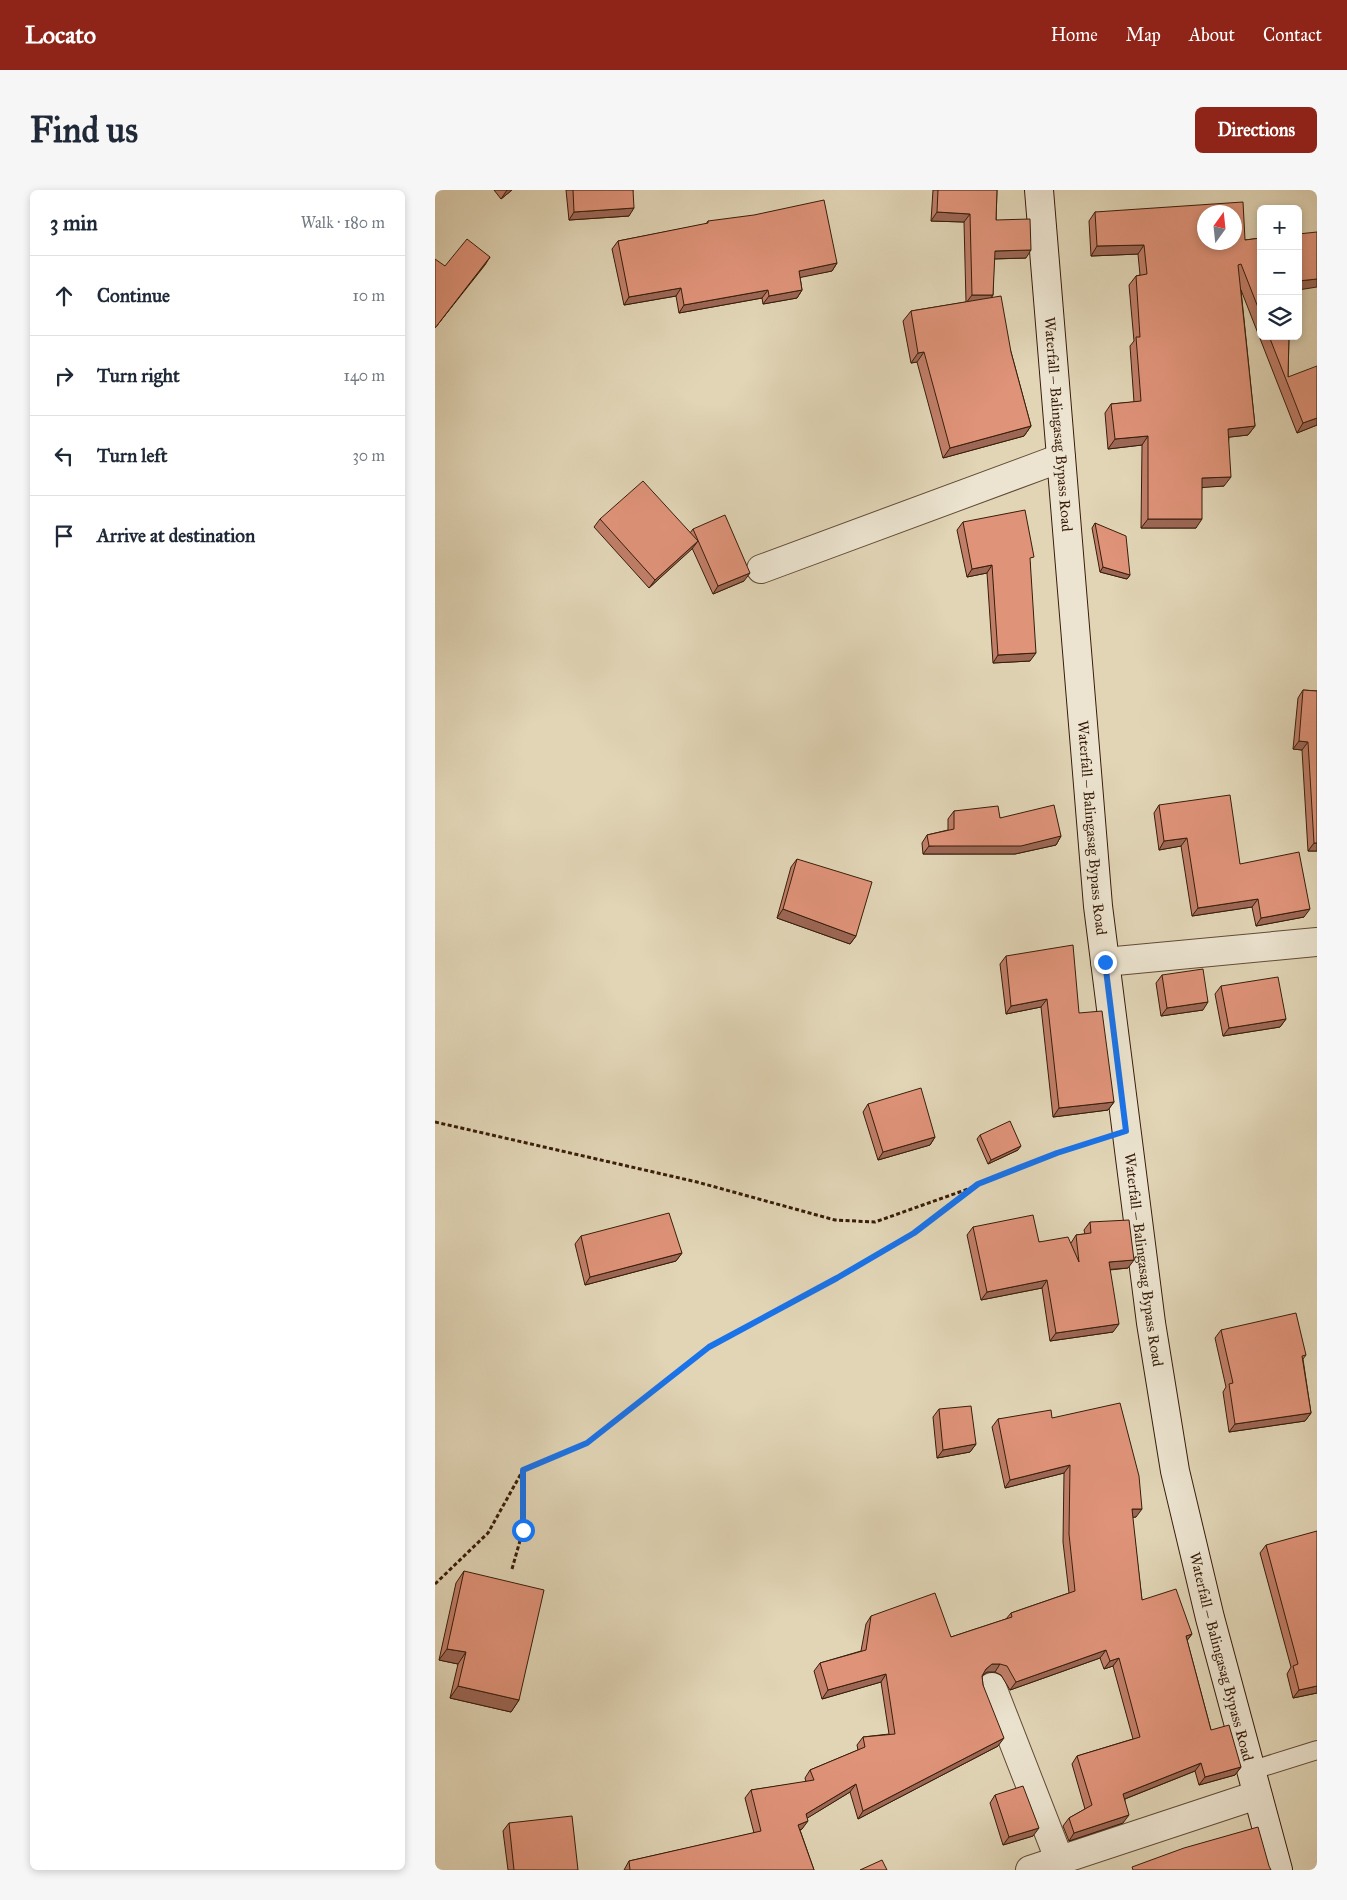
<!DOCTYPE html>
<meta charset="utf-8">
<style>
:root{--surface:#fff;--page:#f6f6f7;--text:#1f2937;--muted:#747a83;--line:#e0e1e3;--accent:#8f2418}
body{margin:0;font-family:"IM FELL Great Primer",serif;background:var(--page);color:var(--text)}
.controls{position:absolute;right:15px;top:15px;display:grid;overflow:hidden;border-radius:8px;box-shadow:0 2px 8px #0003}
.controls button{width:45px;height:45px;display:grid;place-items:center;padding:0;border:0;border-bottom:1px solid var(--line);background:var(--surface);color:var(--text);font:25px sans-serif}
.compass{position:absolute;left:762px;top:15px;width:45px;height:45px;border-radius:50%;background:var(--surface);box-shadow:0 2px 8px #0003;rotate:15deg}
.stop{position:absolute;width:15px;height:15px;margin:-11px;border:4px solid #1a73e8;border-radius:50%;background:#fff}
.stop.end{background:#1a73e8;border-color:#fff;box-shadow:0 1px 5px #0008}
.list{margin:0;padding:0;list-style:none}
h2{display:flex;justify-content:space-between;align-items:center;height:65px;margin:0;padding:0 20px;font-size:21px}
h2 small{font-size:16px;font-weight:400;color:var(--muted)}
.list li{display:grid;grid-template-columns:32px 1fr auto;gap:15px;align-items:center;box-sizing:border-box;height:80px;padding:0 20px;border-top:1px solid var(--line)}
.list b{display:block;font-size:19px;white-space:nowrap}
.list em{font-size:16px;font-style:normal;color:var(--muted)}
.icon{flex:none;width:28px;height:28px;fill:none;stroke:currentColor;stroke-width:2;stroke-linecap:round;stroke-linejoin:round}
.map{position:relative;flex:none;width:882px;height:1680px;overflow:hidden;border-radius:8px}
header{display:flex;align-items:center;gap:30px;box-sizing:border-box;height:70px;padding:0 25px;background:var(--accent);color:#fff}
header strong{font-size:24px}
nav{display:flex;gap:28px;margin-inline-start:auto;font-size:18px}
.intro{display:flex;align-items:center;justify-content:space-between;box-sizing:border-box;height:120px;padding:0 30px}
h1{margin:0;font-size:35px}
.button{padding:12px 22px;border-radius:8px;background:var(--accent);color:#fff;font-size:18px;font-weight:700}
main{display:flex;gap:30px;padding:0 30px}
aside{flex:1;background:var(--surface);border-radius:8px;box-shadow:0 2px 8px #0003}
.map>svg:first-child{display:block}
</style>
<header>
<strong>Locato</strong>
<nav><a>Home</a><a>Map</a><a>About</a><a>Contact</a></nav>
</header>
<div class="intro"><h1>Find us</h1><a class="button">Directions</a></div>
<main>
<aside>
<h2>3 min<small>Walk · 180 m</small></h2>
<ul class="list">
<li><svg class="icon" aria-label="ahead" viewBox="0 0 24 24"><path d="M12 20V5M6 11l6-6 6 6"/></svg><div><b>Continue</b></div><em>10 m</em></li>
<li><svg class="icon" aria-label="right" viewBox="0 0 24 24"><path d="M7 20v-9h11M14 6l5 5-5 5"/></svg><div><b>Turn right</b></div><em>140 m</em></li>
<li><svg class="icon" aria-label="left" viewBox="0 0 24 24"><path d="M17 20v-9H6M10 6l-5 5 5 5"/></svg><div><b>Turn left</b></div><em>30 m</em></li>
<li><svg class="icon" aria-label="arrive" viewBox="0 0 24 24"><path d="M6 21V4h12l-3 4 3 4H6"/></svg><div><b>Arrive at destination</b></div></li>
</ul>
</aside>
<div class="map">
<svg width="882" height="1680" viewBox="0 0 882 1680">
<rect width="100%" height="100%" fill="#e1d5b6"/>
<filter id="stains"><feTurbulence type="fractalNoise" baseFrequency=".004" numOctaves="4"/><feColorMatrix values="0 0 0 0 .2 0 0 0 0 .09 0 0 0 0 .02 0 0 0 .5 -.17"/></filter>
<radialGradient id="worn" r=".72"><stop offset=".6" stop-color="#630" stop-opacity="0"/><stop offset="1" stop-color="#630" stop-opacity=".3"/></radialGradient>
<g fill="none" stroke-linecap="round" stroke-linejoin="round">
<g stroke="#624b35" stroke-width="20">
<polyline id="service" points="815,1581 882,1560"/>
</g>
<g stroke="#624b35" stroke-width="30">
<g id="minor">
<polyline points="326,379 626,268"/>
<polyline points="670,772 882,752"/>
<polyline points="557,1497 624,1669"/>
<polyline points="595,1680 822,1605"/>
</g>
</g>
<g stroke="#381d0a" stroke-width="30">
<g id="secondary">
<path id="s1" d="M604,0L663,716L716,1133L740,1281L775,1428L843,1680"/>
</g>
</g>
<g stroke="#381d0a" stroke-width="3" stroke-dasharray="4 2.5" stroke-linecap="butt">
<polyline points="0,932 262,992 400,1030 440,1032 533,999 622,963 662,950"/>
<polyline points="77,1379 88,1340 88,1281"/>
<polyline points="0,1394 53,1343 88,1280 152,1253 274,1157 402,1088 479,1043 538,998"/>
</g>
<use href="#service" stroke="#ece4d0" stroke-width="18"/>
<use href="#minor" stroke="#ece4d0" stroke-width="28"/>
<use href="#secondary" stroke="#ece4d0" stroke-width="28"/>
</g>
<g fill="#c07e68" stroke="#381d0a">
<polygon points="59,0 77,0 66,9"/>
<polygon points="131,0 198,0 194,26 134,30"/>
<polygon points="498,0 562,0 561,30 591,68 559,69 558,105 556,108 576,162 596,236 589,246 508,268 482,172 476,173 468,131 476,121 531,112 529,32 496,31"/>
<polygon points="660,22 810,50 826,48 826,146 854,146 853,187 882,235 862,243 806,100 820,236 813,245 794,247 789,296 767,297 761,338 706,338 707,255 673,259 670,223 676,214 699,212 695,156 699,151 694,95 701,86 705,85 703,64 656,66 654,31"/>
<polygon points="273,31 402,73 397,81 365,87 367,100 362,108 328,114 327,108 244,123 241,106 189,115 177,59 183,51 271,34"/>
<polygon points="165,329 255,343 258,339 309,391 278,404 257,358 214,398 159,337"/>
<polygon points="528,332 595,372 595,471 558,473 552,383 532,387 522,340"/>
<polygon points="660,333 695,385 692,389 665,382 657,338"/>
<polygon points="868,500 882,501 882,661 873,661 867,560 858,559 863,508"/>
<polygon points="724,615 805,674 869,727 821,736 817,717 757,726 746,656 724,660 719,623"/>
<polygon points="519,621 565,628 626,646 621,655 580,664 488,664 487,653 492,645 513,640 513,629"/>
<polygon points="362,669 421,746 415,754 342,728 356,677"/>
<polygon points="571,766 644,823 679,912 673,920 618,927 606,817 571,824 565,774"/>
<polygon points="727,785 768,820 726,826 721,793"/>
<polygon points="786,796 851,829 845,837 788,846 780,804"/>
<polygon points="433,914 500,947 495,955 443,970 428,922"/>
<polygon points="545,945 583,960 553,974 542,949"/>
<polygon points="655,1032 693,1078 675,1080 678,1142 615,1151 607,1098 546,1110 532,1045 538,1037 604,1052 636,1053 641,1045 650,1044 649,1040"/>
<polygon points="146,1046 247,1063 241,1071 150,1095 140,1054"/>
<polygon points="786,1140 871,1165 868,1169 876,1223 870,1231 794,1242 788,1202 791,1197 780,1148"/>
<polygon points="504,1219 541,1254 535,1262 502,1268 498,1227"/>
<polygon points="617,1228 701,1327 697,1327 707,1410 757,1444 752,1450 776,1540 806,1577 800,1585 764,1595 760,1581 690,1609 688,1633 634,1651 628,1636 634,1628 650,1619 637,1574 642,1566 698,1549 678,1476 669,1479 665,1468 575,1500 566,1485 560,1482 552,1482 547,1486 548,1495 563,1556 423,1629 415,1602 372,1628 367,1639 365,1640 379,1680 189,1680 194,1671 319,1643 310,1608 316,1600 371,1592 370,1588 375,1580 423,1560 422,1555 428,1547 454,1544 446,1492 387,1509 379,1481 385,1473 426,1461 431,1434 436,1426 516,1447 571,1429 576,1423 634,1403 628,1352 629,1283 570,1298 557,1237 563,1229"/>
<polygon points="831,1355 882,1503 858,1508 852,1484 856,1477 825,1363"/>
<polygon points="29,1381 84,1510 76,1522 15,1508 23,1474 4,1470 21,1393"/>
<polygon points="560,1605 598,1646 568,1655 555,1613"/>
<polygon points="74,1633 143,1680 73,1680 68,1641"/>
</g>
<g fill="#9c6755" stroke="#381d0a">
<polygon points="72,0 77,0 66,9"/>
<polygon points="199,18 194,26 134,30 139,22"/>
<polygon points="502,22 535,24 529,32 496,31"/>
<polygon points="709,55 703,64 656,66 662,56"/>
<polygon points="596,60 591,68 554,69 560,61"/>
<polygon points="55,67 50,75 0,138"/>
<polygon points="402,73 397,81 358,89 364,81"/>
<polygon points="882,89 882,97 863,100 863,91"/>
<polygon points="246,98 241,106 189,115 194,107"/>
<polygon points="333,100 327,108 244,123 249,115"/>
<polygon points="367,100 362,108 328,114 334,106"/>
<polygon points="537,105 558,105 552,113 531,113"/>
<polygon points="489,162 482,172 476,173 483,163"/>
<polygon points="882,228 882,235 862,243 868,233"/>
<polygon points="596,236 589,246 508,268 515,258"/>
<polygon points="820,236 813,245 787,248 793,239"/>
<polygon points="713,246 707,255 673,259 680,249"/>
<polygon points="796,287 789,296 761,298 767,288"/>
<polygon points="713,329 767,329 761,338 706,338"/>
<polygon points="263,351 257,359 214,398 220,390"/>
<polygon points="557,375 552,383 532,387 537,379"/>
<polygon points="668,377 695,385 692,389 665,382"/>
<polygon points="315,383 309,391 278,404 283,396"/>
<polygon points="601,463 595,471 558,473 563,465"/>
<polygon points="864,551 873,552 867,560 858,559"/>
<polygon points="626,646 621,655 580,664 488,664 494,656"/>
<polygon points="752,648 746,656 724,660 729,651"/>
<polygon points="879,653 882,653 882,661 873,661"/>
<polygon points="823,709 817,717 757,726 763,718"/>
<polygon points="348,719 421,746 415,754 342,728"/>
<polygon points="875,719 869,727 821,736 826,728"/>
<polygon points="612,809 606,817 571,824 576,816"/>
<polygon points="773,812 768,820 726,826 732,818"/>
<polygon points="851,829 845,837 788,846 794,838"/>
<polygon points="679,912 673,920 618,927 624,918"/>
<polygon points="500,947 495,955 443,970 448,962"/>
<polygon points="586,956 583,960 553,974 556,970"/>
<polygon points="247,1063 241,1071 150,1095 155,1087"/>
<polygon points="699,1070 693,1078 668,1080 674,1072"/>
<polygon points="612,1090 607,1098 546,1110 552,1102"/>
<polygon points="684,1134 678,1142 615,1151 621,1143"/>
<polygon points="876,1223 870,1231 794,1242 800,1234"/>
<polygon points="541,1254 535,1262 502,1268 508,1260"/>
<polygon points="635,1275 629,1283 570,1298 575,1290"/>
<polygon points="697,1319 707,1319 701,1327 691,1328"/>
<polygon points="757,1444 751,1452 751,1446"/>
<polygon points="12,1459 31,1462 23,1474 4,1470"/>
<polygon points="671,1460 665,1468 575,1500 581,1492"/>
<polygon points="684,1468 678,1476 669,1479 675,1471"/>
<polygon points="557,1474 565,1474 560,1482 552,1482 545,1487 551,1479"/>
<polygon points="451,1484 446,1492 387,1509 393,1500"/>
<polygon points="23,1496 84,1510 76,1522 15,1508"/>
<polygon points="882,1496 882,1503 858,1508 864,1500"/>
<polygon points="569,1548 563,1556 423,1629 428,1621"/>
<polygon points="766,1573 760,1581 682,1612 688,1604"/>
<polygon points="806,1577 800,1585 764,1595 770,1587"/>
<polygon points="421,1594 415,1602 366,1632 371,1624"/>
<polygon points="694,1625 688,1633 634,1651 639,1643"/>
<polygon points="373,1631 367,1639 357,1643 363,1635"/>
<polygon points="604,1638 598,1646 568,1655 574,1647"/>
</g>
<g fill="#df9379" stroke="#381d0a" fill-rule="evenodd">
<polygon points="138,0 198,0 199,18 139,22"/>
<polygon points="503,0 562,0 561,30 595,29 596,60 560,61 558,105 537,105 535,24 502,22"/>
<polygon points="389,10 402,73 364,81 367,100 334,106 333,100 249,115 246,98 194,107 183,51 273,33 273,31 319,25"/>
<path d="M808,12L810,50L826,48V125L806,74L803,75L820,236L793,239L796,287L767,288V329H713V246L680,249L676,214L706,211L701,147H705L701,86L712,84L709,55L662,56L660,22ZM770,22H800V52H770Z"/>
<polygon points="882,42 882,89 863,91 863,44"/>
<polygon points="32,49 55,67 0,138 0,69 10,76"/>
<polygon points="566,106 576,162 596,236 515,258 489,162 483,163 476,121"/>
<polygon points="834,146 854,146 853,187 882,176 882,228 868,233"/>
<polygon points="208,291 263,351 220,390 165,329"/>
<polygon points="590,320 599,367 595,368 601,463 563,465 557,375 537,379 528,332"/>
<polygon points="290,325 315,383 283,396 258,339"/>
<polygon points="660,333 691,346 695,385 668,377"/>
<polygon points="868,500 882,501 882,653 879,653 873,552 864,551"/>
<polygon points="795,605 805,674 864,662 875,719 826,728 823,709 763,718 752,648 729,651 724,615"/>
<polygon points="619,615 626,646 586,656 494,656 492,645 519,639 519,621 563,616 565,628"/>
<polygon points="362,669 437,692 421,746 348,719"/>
<polygon points="638,755 644,823 667,821 679,912 624,918 612,809 576,816 571,766"/>
<polygon points="768,779 773,812 732,818 727,785"/>
<polygon points="843,787 851,829 794,838 786,796"/>
<polygon points="486,898 500,947 448,962 433,914"/>
<polygon points="575,931 586,956 556,970 545,945"/>
<polygon points="234,1023 247,1063 155,1087 146,1046"/>
<polygon points="598,1025 604,1052 633,1047 644,1072 641,1045 656,1043 655,1032 694,1030 699,1070 674,1072 684,1134 621,1143 612,1090 552,1102 538,1037"/>
<polygon points="861,1123 871,1165 867,1166 876,1223 800,1234 794,1194 798,1193 786,1140"/>
<polygon points="685,1213 704,1286 707,1319 697,1319 707,1410 741,1399 757,1444 751,1446 776,1540 794,1535 806,1577 770,1587 766,1573 688,1604 694,1625 639,1643 634,1628 657,1615 642,1566 705,1547 684,1468 675,1471 671,1460 581,1492 572,1476 565,1474 557,1474 551,1479 547,1486 548,1495 569,1548 428,1621 421,1594 371,1624 373,1631 363,1635 379,1680 195,1680 194,1671 326,1641 316,1600 379,1590 375,1580 430,1557 428,1547 460,1544 451,1484 393,1500 385,1473 431,1460 436,1426 500,1403 516,1447 577,1427 576,1423 640,1401 634,1344 635,1275 575,1290 563,1229 616,1220 617,1228"/>
<polygon points="536,1216 541,1254 508,1260 504,1219"/>
<polygon points="882,1341 882,1496 864,1500 858,1476 863,1474 831,1355"/>
<polygon points="29,1381 109,1400 84,1510 23,1496 31,1462 12,1459"/>
<polygon points="588,1596 604,1638 574,1647 560,1605"/>
<polygon points="137,1626 143,1680 79,1680 74,1633"/>
<polygon points="823,1637 834,1676 836,1680 698,1680 697,1677 749,1658"/>
<polygon points="447,1670 452,1680 425,1680"/>
</g>
<g fill="none" stroke-linecap="round" stroke-linejoin="round">
<polyline stroke="#1a73e8" stroke-width="6" points="88,1340 88,1280 152,1253 274,1157 402,1088 479,1043 543,994 622,963 691,941 670,772"/>
</g>
<g text-anchor="middle" stroke-width="4" stroke-linejoin="round" paint-order="stroke">
<g font-size="15" fill="#381d0a" stroke="#ece4d0">
<text dy="5" stroke="none"><textPath href="#s1" startOffset="235">Waterfall ‒ Balingasag Bypass Road</textPath></text>
<text dy="5" stroke="none"><textPath href="#s1" startOffset="640">Waterfall ‒ Balingasag Bypass Road</textPath></text>
<text dy="5" stroke="none"><textPath href="#s1" startOffset="1075">Waterfall ‒ Balingasag Bypass Road</textPath></text>
<text dy="5" stroke="none"><textPath href="#s1" startOffset="1480">Waterfall ‒ Balingasag Bypass Road</textPath></text>
</g>
</g>
<rect width="100%" height="100%" filter="url(#stains)"/>
<rect width="100%" height="100%" fill="url(#worn)"/>
</svg>
<div class="controls">
<button>+</button>
<button>−</button>
<button><svg class="icon" aria-label="layers" viewBox="0 0 24 24"><path d="M12 4l9 5-9 5-9-5zM3 14l9 5 9-5"/></svg></button>
</div>
<svg class="compass" viewBox="-18 -18 36 36"><path d="M0-13l5 13h-10z" fill="#e53935"/><path d="M0 13l5-13h-10z" fill="#747a83"/></svg>
<div class="stop" style="left:88px;top:1340px"></div>
<div class="stop end" style="left:670px;top:772px"></div>
</div>
</main>
